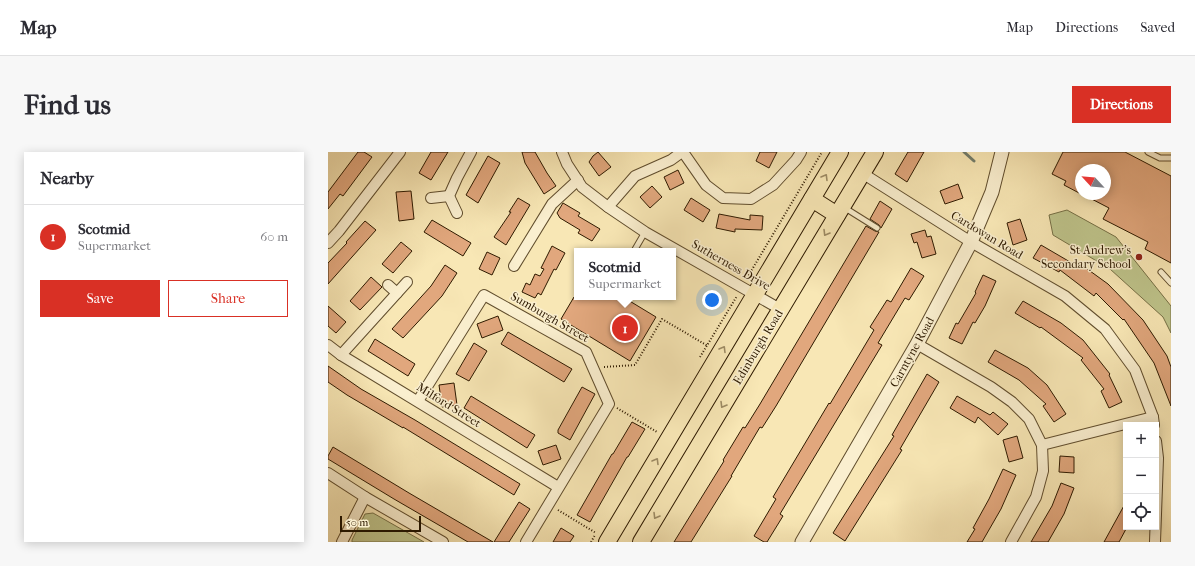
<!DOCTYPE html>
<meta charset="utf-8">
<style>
:root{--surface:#fff;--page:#f7f7f7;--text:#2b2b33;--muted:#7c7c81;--line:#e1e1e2;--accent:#d93025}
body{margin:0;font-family:"IM FELL French Canon",serif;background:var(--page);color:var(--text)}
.controls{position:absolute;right:12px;bottom:12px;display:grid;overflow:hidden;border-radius:0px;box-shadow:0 2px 10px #0003}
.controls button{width:36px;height:36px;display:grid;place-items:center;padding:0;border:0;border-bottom:1px solid var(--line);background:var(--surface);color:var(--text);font:20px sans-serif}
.compass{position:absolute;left:747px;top:12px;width:36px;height:36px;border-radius:50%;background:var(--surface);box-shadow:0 2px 10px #0003;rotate:296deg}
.scale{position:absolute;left:12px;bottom:10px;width:81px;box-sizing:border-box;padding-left:4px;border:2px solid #2e1a00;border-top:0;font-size:11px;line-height:14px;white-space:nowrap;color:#2e1a00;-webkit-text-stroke:3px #faefcf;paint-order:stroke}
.you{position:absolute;left:384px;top:148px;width:14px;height:14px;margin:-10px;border:3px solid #fff;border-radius:50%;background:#1a73e8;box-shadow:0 0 0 6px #1a73e833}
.badge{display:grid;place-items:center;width:26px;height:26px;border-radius:50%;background:var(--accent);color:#fff;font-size:13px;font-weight:700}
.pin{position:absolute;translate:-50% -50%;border:2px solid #fff;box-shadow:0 1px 4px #0006}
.popup{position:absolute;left:246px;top:96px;width:102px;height:52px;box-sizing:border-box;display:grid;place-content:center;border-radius:0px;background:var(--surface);filter:drop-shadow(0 1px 3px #0005);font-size:13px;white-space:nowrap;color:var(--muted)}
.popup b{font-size:15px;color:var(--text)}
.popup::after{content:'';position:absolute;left:50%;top:100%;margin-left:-8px;border:8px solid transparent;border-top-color:var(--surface)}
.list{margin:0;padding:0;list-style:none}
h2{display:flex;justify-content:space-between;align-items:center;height:52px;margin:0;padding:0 16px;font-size:17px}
h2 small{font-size:13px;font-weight:400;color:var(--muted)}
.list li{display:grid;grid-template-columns:26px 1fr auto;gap:12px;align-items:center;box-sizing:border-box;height:64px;padding:0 16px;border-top:1px solid var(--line)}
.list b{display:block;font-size:15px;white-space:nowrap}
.list p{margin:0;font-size:13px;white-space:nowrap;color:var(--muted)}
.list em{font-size:13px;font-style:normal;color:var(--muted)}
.actions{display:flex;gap:8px;padding:12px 16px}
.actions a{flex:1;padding:9px 0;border:1px solid var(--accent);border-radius:0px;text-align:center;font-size:14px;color:var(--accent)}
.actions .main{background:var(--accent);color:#fff}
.icon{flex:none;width:22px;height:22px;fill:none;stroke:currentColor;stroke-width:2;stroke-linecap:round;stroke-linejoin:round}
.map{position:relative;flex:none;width:843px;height:390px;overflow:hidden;border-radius:0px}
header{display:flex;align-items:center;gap:24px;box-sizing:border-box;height:56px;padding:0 20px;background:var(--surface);border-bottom:1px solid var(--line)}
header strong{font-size:19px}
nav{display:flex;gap:22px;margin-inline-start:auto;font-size:14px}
.intro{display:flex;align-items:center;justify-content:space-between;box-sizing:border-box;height:96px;padding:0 24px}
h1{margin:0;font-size:28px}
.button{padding:10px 18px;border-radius:0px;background:var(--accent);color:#fff;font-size:14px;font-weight:700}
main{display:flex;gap:24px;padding:0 24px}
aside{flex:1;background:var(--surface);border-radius:0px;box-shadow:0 2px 10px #0003}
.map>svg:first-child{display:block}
</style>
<header>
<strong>Map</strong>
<nav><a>Map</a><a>Directions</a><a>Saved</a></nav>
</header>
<div class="intro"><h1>Find us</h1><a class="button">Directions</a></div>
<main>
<aside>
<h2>Nearby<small></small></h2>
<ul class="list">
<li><span class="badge">1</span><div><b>Scotmid</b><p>Supermarket</p></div><em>60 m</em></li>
</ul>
<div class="actions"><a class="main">Save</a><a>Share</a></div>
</aside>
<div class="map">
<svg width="843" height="390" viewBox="0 0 843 390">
<rect width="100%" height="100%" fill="#f8e7b5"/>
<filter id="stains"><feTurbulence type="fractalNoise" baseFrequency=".005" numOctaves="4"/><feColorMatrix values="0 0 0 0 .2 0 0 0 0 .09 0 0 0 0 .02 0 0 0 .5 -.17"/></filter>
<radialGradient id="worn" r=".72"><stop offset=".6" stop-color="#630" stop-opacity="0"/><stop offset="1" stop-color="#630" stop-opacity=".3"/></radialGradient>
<g fill="#bfc58c" stroke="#767046">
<polygon points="739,58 788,85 843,154 843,181 835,165 782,117 725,83 721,63"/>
<polygon points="45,361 96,390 24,390 24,388 37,362"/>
</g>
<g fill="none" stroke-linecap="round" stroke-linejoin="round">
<polyline stroke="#727d6c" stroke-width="3" points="636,0 646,9"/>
</g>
<g fill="#e1a77d" stroke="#2e1a00">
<polygon points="30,0 36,0 44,5 15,44 12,42 0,57 0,40"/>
<polygon points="103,0 120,0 103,28 91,21"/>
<polygon points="194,0 207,0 219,21 228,34 216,42 197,11"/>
<polygon points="270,0 283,15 271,24 261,10 265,4"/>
<polygon points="432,0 449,0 441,16 428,9"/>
<polygon points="580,0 596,0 579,30 567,22"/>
<polygon points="735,0 797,0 843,24 843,111 817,97 820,90 775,67 781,56 754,42 777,42 777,18 753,18 753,42 736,33 738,29 724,22"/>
<polygon points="160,4 172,11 150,51 138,43"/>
<polygon points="350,18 356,31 342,38 336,25"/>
<polygon points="630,32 635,46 617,52 612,39"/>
<polygon points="324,34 334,45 322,56 312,45"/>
<polygon points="83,39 86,67 71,69 68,40"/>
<polygon points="190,46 202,53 178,93 166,85 183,60 181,60"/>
<polygon points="363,46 382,58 375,70 356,58"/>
<polygon points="552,49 564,57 553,76 551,73 542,67"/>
<polygon points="235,51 252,61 250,64 272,77 264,89 250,81 252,78 232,66 229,61"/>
<polygon points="391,62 422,68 422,63 435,64 434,78 407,77 407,80 388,76"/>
<polygon points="692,67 699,88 685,93 679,71"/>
<polygon points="104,68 143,91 135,104 96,80"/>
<polygon points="37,69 48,78 0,132 0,111 19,91 18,90"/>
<polygon points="538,74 547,79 551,80 448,254 434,276 432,275 403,324 404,324 363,390 346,390 396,309 395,308 415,275 417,276 432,252"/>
<polygon points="597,78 599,85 603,84 608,102 594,106 589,90 586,91 583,82"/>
<polygon points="73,90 84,99 65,121 54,112"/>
<polygon points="713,93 749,114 751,111 780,132 815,168 839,204 843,215 843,254 826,211 796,167 795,168 768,141 766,144 732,118 731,120 705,106"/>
<polygon points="224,94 237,101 228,118 226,117 213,143 210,141 207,146 194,140 198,131 202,133 207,122 212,124 216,117 213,116"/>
<polygon points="159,100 172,106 164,123 151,117"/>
<polygon points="117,113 129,121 114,144 75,186 64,177 103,134"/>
<polygon points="583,116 596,124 581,148 577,146 550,191 554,193 452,362 455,364 439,390 436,390 426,384 448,347 445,345 501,251 502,252 546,178 542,175 559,148 563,150"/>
<polygon points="655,123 668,129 657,154 647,171 645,170 634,192 621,186 628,171 630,172 648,141 647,140"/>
<polygon points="43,125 54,135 32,158 22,149"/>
<polygon points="246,145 295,145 328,165 302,209 233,167"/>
<polygon points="695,149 733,171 755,188 782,222 781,223 794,250 781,256 773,239 776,237 753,208 755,206 713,175 712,176 687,161"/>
<polygon points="0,154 18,170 8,181 0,174"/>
<polygon points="170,164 175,178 154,186 149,172"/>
<polygon points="180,180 244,217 236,230 173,192"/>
<polygon points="47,187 87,212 80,224 40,199"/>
<polygon points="146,191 159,199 141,229 128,222"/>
<polygon points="667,198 700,216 719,233 738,262 726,270 715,254 718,252 691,228 660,210"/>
<polygon points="0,214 33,237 87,268 192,332 186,343 75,275 75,276 19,243 0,230"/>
<polygon points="599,222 611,230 572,297 574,298 517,389 505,381 566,284 564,283"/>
<polygon points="126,231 129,253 114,255 111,233"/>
<polygon points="254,235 267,242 242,288 230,281 230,278"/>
<polygon points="143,244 207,283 199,296 136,256"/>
<polygon points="629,244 662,263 665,260 680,272 670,283 650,265 647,271 622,256"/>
<polygon points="304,270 317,277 300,305 299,305 262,370 249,363 284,302 285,302"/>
<polygon points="689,284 695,306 681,310 675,288"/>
<polygon points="228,293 233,307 215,313 210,299"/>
<polygon points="5,295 81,341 165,390 140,390 66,347 0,307 0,304"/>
<polygon points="732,304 746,305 746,321 731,320"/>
<polygon points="675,317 688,323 673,357 654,390 639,390 647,377 645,376 661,347"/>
<polygon points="733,331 746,336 736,362 720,390 703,390 724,354"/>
<polygon points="191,350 202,357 181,390 166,390"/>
<polygon points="798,350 798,377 791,390 776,390"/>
<polygon points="233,376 246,384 242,390 225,390"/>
</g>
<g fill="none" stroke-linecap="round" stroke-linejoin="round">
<g stroke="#604d2d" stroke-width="7">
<g id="service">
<polyline points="820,0 832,6 843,6"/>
<polyline points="517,56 549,76"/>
<polyline points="306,99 317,80"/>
<polyline points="833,120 843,131"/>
</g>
</g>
<g stroke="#604d2d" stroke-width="12">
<g id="minor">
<polyline points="234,0 239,12 254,35 280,55 317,80 452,157"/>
<polyline points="355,0 378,33 395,46 423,47 445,33 468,8 473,0"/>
<polyline points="534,21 643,90 737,144 777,177 807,218 825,265 826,273"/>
<polyline points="103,46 121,44"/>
<polyline points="280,55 307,24 343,8 354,0"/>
<polyline points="129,61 121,44 129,26 143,0"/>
<polyline points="0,91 11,79 72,0"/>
<polyline points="186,114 224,52 250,28"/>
<polyline points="60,133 69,141"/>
<polyline points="589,192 663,235 684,250 701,267 714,293 715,319 708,345 683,390"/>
<polyline points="0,193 13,203 230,335"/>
<polyline points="13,203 79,130"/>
<polyline points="90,249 156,143 258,200 281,252 198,390"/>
<polyline points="714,293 825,265"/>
<polyline points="0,321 37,345 115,390"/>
<polyline points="14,390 37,345"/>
<polyline points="827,390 830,306 828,289"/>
</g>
</g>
<g stroke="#604d2d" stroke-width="15">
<polyline id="tertiary" points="474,390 589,192 643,90 664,40 674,0"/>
</g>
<g stroke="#2e1a00" stroke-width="18">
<g id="primary">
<polyline points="484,47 509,63"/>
<polyline points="279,390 512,0"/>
<polyline points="313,390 547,0"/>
</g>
</g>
<g stroke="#2e1a00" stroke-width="2" stroke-dasharray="1 2" stroke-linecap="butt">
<polyline points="419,126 494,0"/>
<polyline points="372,205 409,144"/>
<polyline points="276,215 307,213 334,167 380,194"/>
<polyline points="289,256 329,280"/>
<polyline points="230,358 268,381"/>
<polyline points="263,390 267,383"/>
</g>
<use href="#service" stroke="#faefcf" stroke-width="5"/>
<use href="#minor" stroke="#faefcf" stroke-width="10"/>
<use href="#tertiary" stroke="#faefcf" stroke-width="13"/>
<use href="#primary" stroke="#f8e7b5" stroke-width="16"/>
</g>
<defs><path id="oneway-chevron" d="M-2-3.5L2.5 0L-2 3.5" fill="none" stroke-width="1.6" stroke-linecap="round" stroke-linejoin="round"/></defs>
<g stroke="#9d8b64">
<use href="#oneway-chevron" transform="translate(497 25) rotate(-59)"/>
<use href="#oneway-chevron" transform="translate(498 81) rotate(121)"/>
<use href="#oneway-chevron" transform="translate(395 197) rotate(-59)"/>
<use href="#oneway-chevron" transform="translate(395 253) rotate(121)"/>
<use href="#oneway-chevron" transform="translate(328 309) rotate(-59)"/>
<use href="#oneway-chevron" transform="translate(328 364) rotate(121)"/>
</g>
<circle fill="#8f2418" stroke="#faefcf" stroke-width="1.5" cx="811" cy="105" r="4"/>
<g text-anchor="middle" stroke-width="3" stroke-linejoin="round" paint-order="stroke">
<g font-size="12" fill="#2e1a00" stroke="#faefcf">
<text transform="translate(659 83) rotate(31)" y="4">Cardowan Road</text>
<text transform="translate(403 113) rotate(30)" y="4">Sutherness Drive</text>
<text transform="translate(222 165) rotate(30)" y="4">Sumburgh Street</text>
<text transform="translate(430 195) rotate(-59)" y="4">Edinburgh Road</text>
<text transform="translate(584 200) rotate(-61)" y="4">Carntyne Road</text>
<text transform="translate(121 253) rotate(32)" y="4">Milford Street</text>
</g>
<g font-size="12" fill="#2e1a00" stroke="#faefcf" text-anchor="end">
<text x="803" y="102">St Andrew's<tspan x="803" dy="14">Secondary School</tspan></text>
</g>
</g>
<rect width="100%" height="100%" filter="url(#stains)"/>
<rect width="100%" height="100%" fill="url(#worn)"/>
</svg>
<div class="controls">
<button>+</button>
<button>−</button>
<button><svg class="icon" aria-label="locate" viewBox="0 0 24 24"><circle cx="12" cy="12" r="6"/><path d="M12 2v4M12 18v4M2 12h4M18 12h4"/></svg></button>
</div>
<svg class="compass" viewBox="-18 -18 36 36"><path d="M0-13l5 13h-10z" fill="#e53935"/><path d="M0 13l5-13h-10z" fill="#7c7c81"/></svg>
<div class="scale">50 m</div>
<div class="you"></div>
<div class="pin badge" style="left:297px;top:176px">1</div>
<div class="popup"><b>Scotmid</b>Supermarket</div>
</div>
</main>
